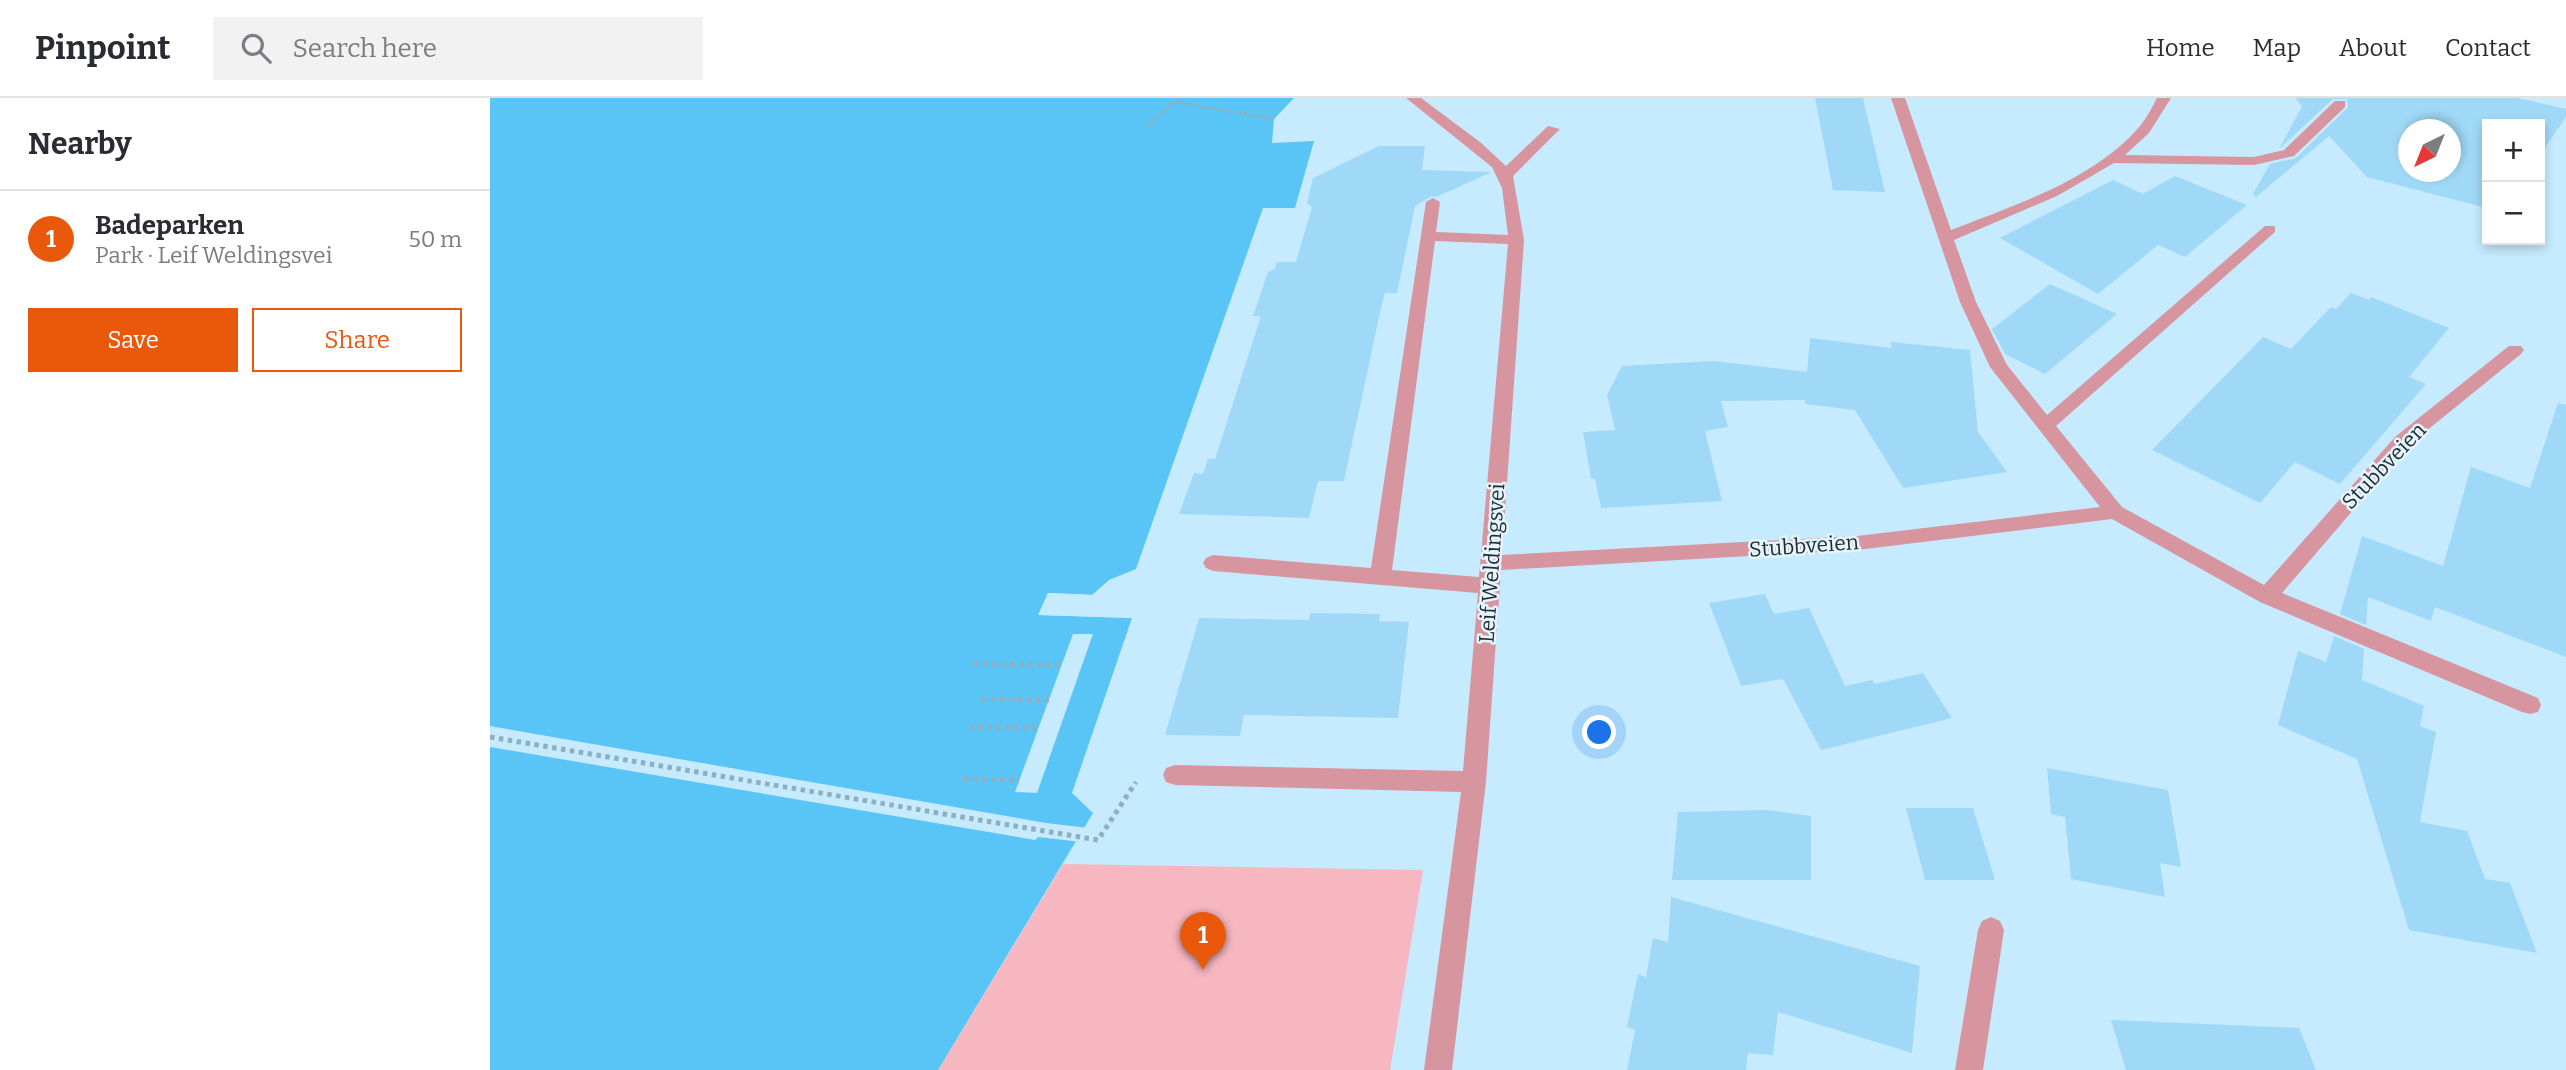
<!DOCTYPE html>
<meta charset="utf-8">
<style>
:root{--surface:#fff;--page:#f2f2f3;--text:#2b2b33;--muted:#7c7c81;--line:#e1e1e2;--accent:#ea580c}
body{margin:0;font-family:Bitter,serif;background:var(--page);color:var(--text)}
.controls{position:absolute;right:21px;top:21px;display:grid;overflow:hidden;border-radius:0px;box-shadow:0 4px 10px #0003}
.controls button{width:63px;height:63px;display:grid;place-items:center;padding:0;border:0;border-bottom:2px solid var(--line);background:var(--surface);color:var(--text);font:35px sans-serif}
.compass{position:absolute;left:1908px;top:21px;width:63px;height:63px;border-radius:50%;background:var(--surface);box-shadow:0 4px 10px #0003;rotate:223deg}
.you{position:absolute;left:1110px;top:635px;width:24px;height:24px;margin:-18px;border:5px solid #fff;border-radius:50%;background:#1a73e8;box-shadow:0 0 0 10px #1a73e833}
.badge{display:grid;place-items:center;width:46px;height:46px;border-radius:50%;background:var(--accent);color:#fff;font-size:23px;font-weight:700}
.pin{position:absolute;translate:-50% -58px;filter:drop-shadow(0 2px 4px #0008)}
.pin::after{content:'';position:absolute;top:37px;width:24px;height:21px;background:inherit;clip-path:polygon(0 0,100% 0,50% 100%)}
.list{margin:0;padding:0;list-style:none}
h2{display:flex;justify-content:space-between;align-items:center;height:91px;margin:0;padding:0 28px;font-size:30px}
h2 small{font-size:23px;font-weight:400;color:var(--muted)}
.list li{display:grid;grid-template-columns:46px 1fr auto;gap:21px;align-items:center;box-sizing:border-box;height:98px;padding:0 28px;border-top:2px solid var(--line)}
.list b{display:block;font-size:26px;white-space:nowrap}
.list p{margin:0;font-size:23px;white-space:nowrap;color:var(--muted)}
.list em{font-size:23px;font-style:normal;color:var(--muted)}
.actions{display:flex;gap:14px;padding:21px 28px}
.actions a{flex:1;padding:16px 0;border:2px solid var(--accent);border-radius:0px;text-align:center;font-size:24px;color:var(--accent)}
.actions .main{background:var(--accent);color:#fff}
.icon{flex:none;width:38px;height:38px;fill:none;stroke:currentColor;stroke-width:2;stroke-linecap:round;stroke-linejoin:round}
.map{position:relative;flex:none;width:2076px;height:972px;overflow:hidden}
header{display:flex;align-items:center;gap:42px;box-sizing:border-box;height:98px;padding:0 35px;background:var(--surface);border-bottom:2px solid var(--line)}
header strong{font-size:33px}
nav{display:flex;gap:38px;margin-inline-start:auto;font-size:24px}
.search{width:490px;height:63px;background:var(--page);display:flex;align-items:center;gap:18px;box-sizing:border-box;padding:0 24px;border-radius:0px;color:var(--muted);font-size:26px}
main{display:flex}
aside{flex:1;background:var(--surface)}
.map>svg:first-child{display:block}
</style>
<header>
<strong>Pinpoint</strong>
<div class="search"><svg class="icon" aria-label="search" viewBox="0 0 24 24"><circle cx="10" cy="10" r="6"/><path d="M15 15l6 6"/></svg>Search here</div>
<nav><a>Home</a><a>Map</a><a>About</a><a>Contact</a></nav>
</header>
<main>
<aside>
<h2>Nearby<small></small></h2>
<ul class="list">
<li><span class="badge">1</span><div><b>Badeparken</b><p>Park · Leif Weldingsvei</p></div><em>50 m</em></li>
</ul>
<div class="actions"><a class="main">Save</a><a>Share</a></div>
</aside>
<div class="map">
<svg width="2076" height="972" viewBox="0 0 2076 972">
<rect width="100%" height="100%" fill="#c6ebfe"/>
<polygon fill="#f7b7c1" points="573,766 933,772 900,972 448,972"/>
<polygon fill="#59c4f6" points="0,0 804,0 784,21 782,45 824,43 805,110 773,110 646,471 619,482 602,497 558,495 549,517 642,520 582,695 603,715 448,972 0,972"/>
<g fill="#c6ebfe">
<polygon points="558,495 607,497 602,501 560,499 554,514 643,517 642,520 548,517"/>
<polygon points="583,536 603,536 547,695 525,694"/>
<polygon points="0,628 556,725 599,730 591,744 548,739 545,742 0,649"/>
</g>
<g fill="#a0d9f7" fill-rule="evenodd">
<polygon points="1325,0 1373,0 1395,94 1343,92"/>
<path d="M1805,0H2028L2076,11V19L2050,57V26H1997V110L1877,79L1839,38L1766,99L1763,96L1780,66L1806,60L1858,9L1857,1H1843L1789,51L1812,8ZM1919,32H1961V74H1919Z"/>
<polygon points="889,48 935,48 932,72 1002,74 946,99 942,98 925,108 907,195 895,195 891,210 854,383 828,383 819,420 689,416 704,375 713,376 718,361 725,361 771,218 763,218 778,174 785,171 787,164 806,164 822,109 817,105 823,80"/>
<polygon points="1685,78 1757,107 1695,159 1668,147 1608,196 1510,140 1623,82 1653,96"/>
<polygon points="1560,186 1627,216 1555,276 1515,256 1502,231"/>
<polygon points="1861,195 1879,202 1881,199 1959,230 1919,279 1936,286 1850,386 1805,364 1770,405 1662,352 1773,239 1801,251 1841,209 1846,211"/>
<polygon points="1320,240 1401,250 1401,244 1480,252 1488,334 1517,374 1413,390 1365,312 1315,306 1315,302 1231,303 1238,329 1215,333 1232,403 1111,410 1105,381 1101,381 1093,334 1125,332 1117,297 1132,268 1223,263 1317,274"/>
<polygon points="2068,305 2076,307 2076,559 1945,509 1941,523 1878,499 1876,527 1850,516 1872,438 1953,468 1981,369 2040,390"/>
<polygon points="1275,496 1284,516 1319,510 1355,588 1382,582 1385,586 1433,575 1462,620 1331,652 1293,581 1251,588 1219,505"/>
<polygon points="820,515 890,516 889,523 919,524 908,620 754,617 750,638 675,637 709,520 819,522"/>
<polygon points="1844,538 1874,551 1872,582 1934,608 1930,628 1946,634 1930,724 1977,733 1995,781 2020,785 2047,855 1919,832 1867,661 1788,627 1808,553 1836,564"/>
<polygon points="1557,670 1678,692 1691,769 1670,765 1675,799 1581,781 1575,719 1561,716"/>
<polygon points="1416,710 1483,710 1505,782 1435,782"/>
<polygon points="1278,712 1321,718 1321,782 1182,782 1188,714"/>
<polygon points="1181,799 1430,868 1422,955 1288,914 1283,957 1258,955 1256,972 1137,972 1145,932 1137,929 1148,876 1156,879 1163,840 1178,844"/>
<polygon points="1621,922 1809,930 1826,972 1636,972"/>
</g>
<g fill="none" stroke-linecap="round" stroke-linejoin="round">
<g stroke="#91aebe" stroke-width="3.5" stroke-dasharray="2.5 2.5" stroke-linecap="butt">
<polyline points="685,4 784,21"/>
<polyline points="657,29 689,0"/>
</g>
<g stroke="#91aebe" stroke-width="5" stroke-dasharray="4.5 4.5" stroke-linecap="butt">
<polyline points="484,566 571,567"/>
<polyline points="492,601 559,602"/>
<polyline points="479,629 548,629"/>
<polyline points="0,639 608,742 646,684"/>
<polyline points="474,681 529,682"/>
</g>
<g fill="#d795a0" fill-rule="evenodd">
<path d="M916,0H931L990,44L1016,68L1058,28L1070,31L1023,78L1034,142L1012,457L1367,438L1610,409L1500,269L1470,204L1401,0H1415L1461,132C1525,107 1604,82 1650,28C1657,20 1662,9 1667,0H1681L1659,35L1635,57L1764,59L1794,52L1845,3H1855V9L1804,58L1764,67L1624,65L1567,98L1464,142L1486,204L1517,267L1557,317L1775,128H1785V134L1566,328L1632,409L1774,487L1905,339L2019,248H2031L2034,252L2031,256L1919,347L1792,495L2048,600L2051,607L2048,614L2040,616L2032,614L1770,504L1622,421L1367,452L1011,472L996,684L962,972H934L971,694L685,687L676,684L673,677L676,670L685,667L973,673L988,495L723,473L716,470L713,465L716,460L723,457L881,470L936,104L943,100L950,104L946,134L1018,137L1012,90L1002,69ZM945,143L1018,146L989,479L902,472Z"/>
<polygon points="1501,819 1510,823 1514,832 1493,972 1465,972 1488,832 1492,823"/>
</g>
</g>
<g text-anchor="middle" stroke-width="5" stroke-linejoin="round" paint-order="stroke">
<g font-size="21" fill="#1c2a31" stroke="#e6f4fc">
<text transform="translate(1894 368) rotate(-46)" y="7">Stubbveien</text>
<text transform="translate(1314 448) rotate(-4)" y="7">Stubbveien</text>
<text transform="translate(1002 465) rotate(-86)" y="7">Leif Weldingsvei</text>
</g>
</g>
</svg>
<div class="controls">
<button>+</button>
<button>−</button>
</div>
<svg class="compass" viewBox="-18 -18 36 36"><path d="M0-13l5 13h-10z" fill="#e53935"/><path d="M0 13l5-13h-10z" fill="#7c7c81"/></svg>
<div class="you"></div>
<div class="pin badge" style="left:713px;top:872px">1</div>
</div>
</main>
